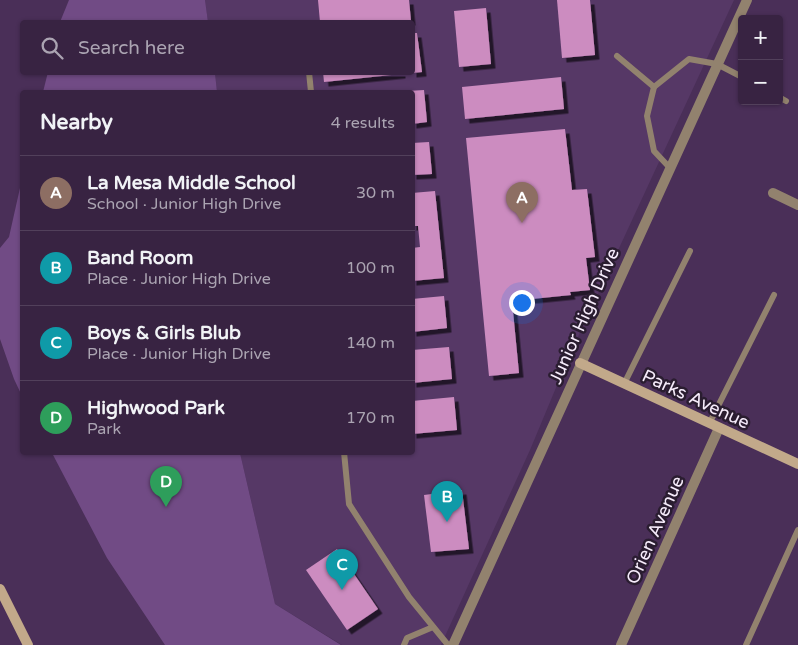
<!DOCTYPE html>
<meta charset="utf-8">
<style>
:root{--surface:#382342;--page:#432f4d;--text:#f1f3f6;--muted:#aba4b2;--line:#52405b;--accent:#87cf4b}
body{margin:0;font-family:"Varela Round",sans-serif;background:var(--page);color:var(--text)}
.controls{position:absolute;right:15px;top:15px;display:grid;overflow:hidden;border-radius:5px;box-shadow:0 1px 4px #0004}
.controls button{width:45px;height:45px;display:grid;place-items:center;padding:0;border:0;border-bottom:1px solid var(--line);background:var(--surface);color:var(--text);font:25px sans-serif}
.you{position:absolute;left:521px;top:302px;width:18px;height:18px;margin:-12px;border:4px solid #fff;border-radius:50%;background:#1a73e8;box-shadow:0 0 0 8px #1a73e833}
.badge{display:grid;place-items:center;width:32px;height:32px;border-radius:50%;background:var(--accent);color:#fff;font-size:16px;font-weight:700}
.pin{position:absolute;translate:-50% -41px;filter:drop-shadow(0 1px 2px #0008)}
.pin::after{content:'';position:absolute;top:26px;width:18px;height:15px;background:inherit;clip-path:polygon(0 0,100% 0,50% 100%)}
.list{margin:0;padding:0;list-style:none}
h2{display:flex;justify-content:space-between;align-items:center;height:65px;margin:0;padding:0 20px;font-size:21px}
h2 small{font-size:16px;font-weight:400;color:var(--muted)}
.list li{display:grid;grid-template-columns:32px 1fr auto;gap:15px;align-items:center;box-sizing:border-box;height:75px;padding:0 20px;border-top:1px solid var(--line)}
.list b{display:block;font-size:19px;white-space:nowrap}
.list p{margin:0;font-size:16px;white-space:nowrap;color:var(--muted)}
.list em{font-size:16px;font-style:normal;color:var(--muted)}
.icon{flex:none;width:28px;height:28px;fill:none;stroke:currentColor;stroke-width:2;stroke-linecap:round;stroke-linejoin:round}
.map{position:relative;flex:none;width:798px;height:645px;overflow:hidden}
.search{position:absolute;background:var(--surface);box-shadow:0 1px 4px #0004;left:20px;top:20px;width:395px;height:55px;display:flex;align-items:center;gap:12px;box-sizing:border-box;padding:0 18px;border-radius:5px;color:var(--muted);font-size:19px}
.panel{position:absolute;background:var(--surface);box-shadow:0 1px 4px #0004;left:20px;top:90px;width:395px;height:365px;border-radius:5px}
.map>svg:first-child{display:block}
</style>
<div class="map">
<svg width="798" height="645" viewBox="0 0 798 645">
<defs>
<filter id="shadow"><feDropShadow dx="4.5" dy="4.5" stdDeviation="0" flood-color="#0009"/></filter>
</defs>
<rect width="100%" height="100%" fill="#4a2f58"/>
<polygon fill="#563866" points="205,0 734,0 570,354 530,450 441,645 342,645 275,604 240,453 412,452 412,92 217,92 215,73 412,72 412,22 208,22"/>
<g fill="#714b85">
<polygon points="69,0 205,0 208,22 60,22"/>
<polygon points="48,72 215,73 217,92 43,92"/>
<polygon points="22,179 22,396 14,379 0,339 0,248 9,237"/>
<polygon points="52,453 240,453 275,604 341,645 165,645 107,558"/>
</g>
<g fill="#cc8cc0" filter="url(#shadow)">
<polygon points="318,0 409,0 411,21 320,22"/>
<polygon points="557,0 590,0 595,55 562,58"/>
<polygon points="486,8 491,64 459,67 454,11"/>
<polygon points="412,33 417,33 422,72 412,73"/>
<polygon points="323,72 401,72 401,74 324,82"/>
<polygon points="561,77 564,109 465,119 462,87"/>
<polygon points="424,90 427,122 412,124 412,92 408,91"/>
<polygon points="565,129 572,190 587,189 595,257 586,258 590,290 570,292 571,295 512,301 519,373 489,376 466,138"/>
<polygon points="429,142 432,174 412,175 412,143"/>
<polygon points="435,191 444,278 412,281 412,248 420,247 418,226 412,226 412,193"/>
<polygon points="444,296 447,328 412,332 412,299"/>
<polygon points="449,347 452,379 412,383 412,350"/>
<polygon points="454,397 457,430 412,434 412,401"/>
<polygon points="462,490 469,549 431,552 424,495"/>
<polygon points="337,549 378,609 347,630 306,570"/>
</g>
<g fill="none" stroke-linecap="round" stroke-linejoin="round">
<g stroke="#92826e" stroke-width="6">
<polyline points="617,56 654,87 689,59 717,64 742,77"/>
<polyline points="309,72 311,92"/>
<polyline points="654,87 647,116 654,151 670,168"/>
<polyline points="779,97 786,101"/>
<polyline points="624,384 690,251"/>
<polyline points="709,424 774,295"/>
<polyline points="344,452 349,504 409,597 448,645"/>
<polyline points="404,645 407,638 433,627"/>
<polyline points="746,645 798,530"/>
</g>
<g stroke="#92826e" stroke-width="10">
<polyline points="773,193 798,205"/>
<polyline points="453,645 747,0"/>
<polyline points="621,645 719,428"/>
</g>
<g stroke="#c2a98a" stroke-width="10">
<polyline points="580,363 798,464"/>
<polyline points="0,589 28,645"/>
</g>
</g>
<g text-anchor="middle" stroke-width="5" stroke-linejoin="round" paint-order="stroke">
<g font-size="18" fill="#f6ecfb" stroke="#2a1d30">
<text transform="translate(584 316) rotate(-66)" y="6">Junior High Drive</text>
<text transform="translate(696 399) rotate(25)" y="6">Parks Avenue</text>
<text transform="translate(655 530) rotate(-66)" y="6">Orien Avenue</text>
</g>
</g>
</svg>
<div class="controls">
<button>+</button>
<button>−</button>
</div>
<div class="you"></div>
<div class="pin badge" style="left:522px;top:223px;background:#8d6e63">A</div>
<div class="pin badge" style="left:447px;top:522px;background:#0f9aa8">B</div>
<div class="pin badge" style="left:342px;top:590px;background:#0f9aa8">C</div>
<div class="pin badge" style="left:166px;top:507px;background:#2e9e5b">D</div>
<div class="search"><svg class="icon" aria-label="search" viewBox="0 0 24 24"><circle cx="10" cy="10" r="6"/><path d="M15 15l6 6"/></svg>Search here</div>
<section class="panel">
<h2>Nearby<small>4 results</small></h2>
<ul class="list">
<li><span class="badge" style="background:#8d6e63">A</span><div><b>La Mesa Middle School</b><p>School · Junior High Drive</p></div><em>30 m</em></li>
<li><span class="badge" style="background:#0f9aa8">B</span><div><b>Band Room</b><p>Place · Junior High Drive</p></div><em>100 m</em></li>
<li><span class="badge" style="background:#0f9aa8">C</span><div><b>Boys &amp; Girls Blub</b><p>Place · Junior High Drive</p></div><em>140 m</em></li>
<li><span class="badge" style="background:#2e9e5b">D</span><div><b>Highwood Park</b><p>Park</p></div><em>170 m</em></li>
</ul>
</section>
</div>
